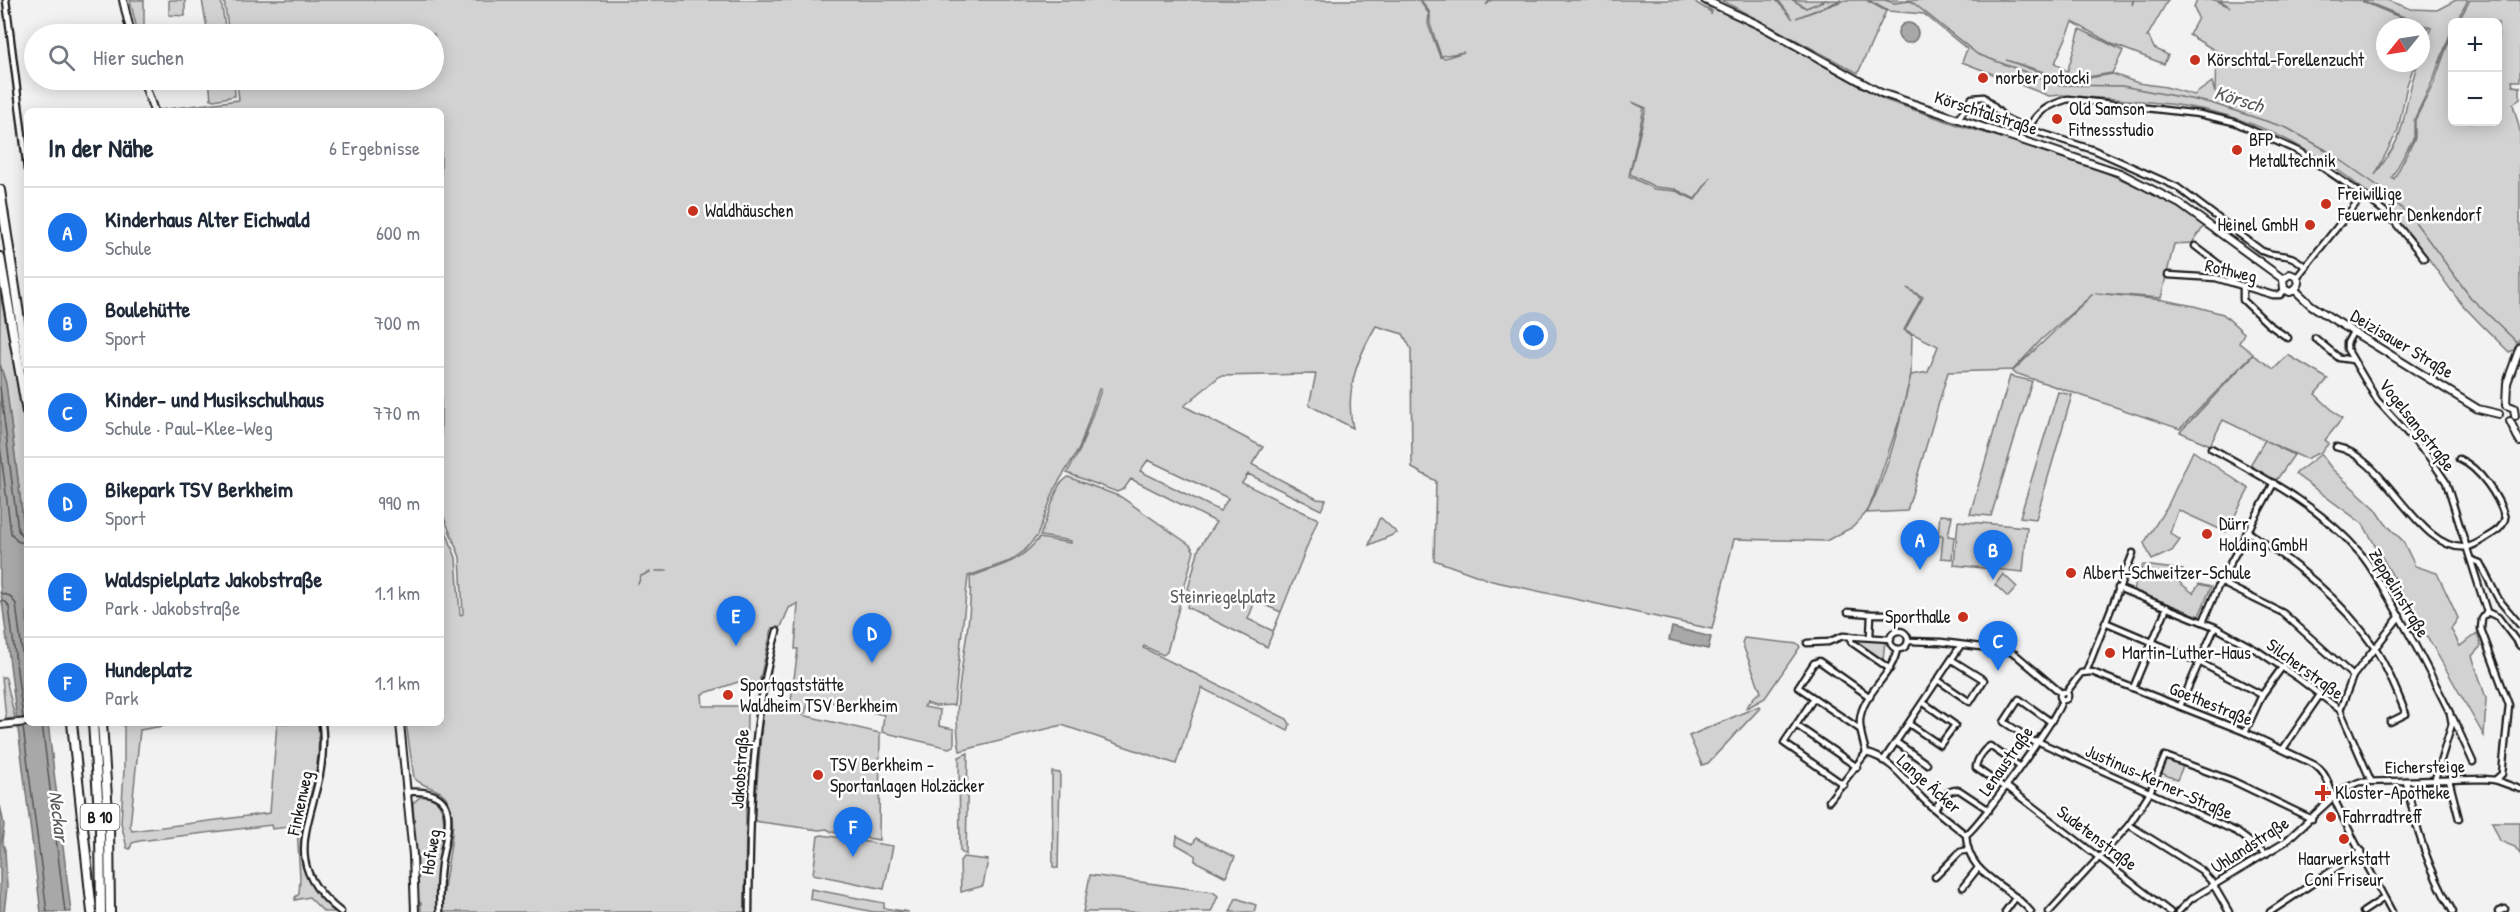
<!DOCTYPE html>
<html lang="de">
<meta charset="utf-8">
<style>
:root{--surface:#fff;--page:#f6f6f7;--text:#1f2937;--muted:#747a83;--line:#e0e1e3;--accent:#1a73e8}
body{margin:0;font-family:"Patrick Hand",sans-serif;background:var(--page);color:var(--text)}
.controls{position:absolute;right:18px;top:18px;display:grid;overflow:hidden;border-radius:9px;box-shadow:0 3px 15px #0003}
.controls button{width:54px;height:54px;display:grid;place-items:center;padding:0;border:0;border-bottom:2px solid var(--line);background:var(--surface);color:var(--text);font:30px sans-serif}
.compass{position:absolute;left:2376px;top:18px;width:54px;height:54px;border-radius:50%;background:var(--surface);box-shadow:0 3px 15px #0003;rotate:240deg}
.you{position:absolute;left:1534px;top:336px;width:21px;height:21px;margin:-15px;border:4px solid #fff;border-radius:50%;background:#1a73e8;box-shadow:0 0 0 9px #1a73e833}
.badge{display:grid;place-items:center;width:39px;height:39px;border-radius:50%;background:var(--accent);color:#fff;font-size:20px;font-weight:700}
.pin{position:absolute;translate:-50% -50px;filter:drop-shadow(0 2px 3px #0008)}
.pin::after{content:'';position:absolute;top:32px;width:21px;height:18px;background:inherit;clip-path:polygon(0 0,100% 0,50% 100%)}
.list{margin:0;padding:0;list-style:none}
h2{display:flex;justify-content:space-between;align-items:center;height:78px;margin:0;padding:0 24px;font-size:26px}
h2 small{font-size:20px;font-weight:400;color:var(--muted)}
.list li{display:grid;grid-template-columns:39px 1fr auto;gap:18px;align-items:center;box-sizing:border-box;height:90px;padding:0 24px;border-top:2px solid var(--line)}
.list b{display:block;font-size:22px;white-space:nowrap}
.list p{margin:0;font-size:20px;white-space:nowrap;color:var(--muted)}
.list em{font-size:20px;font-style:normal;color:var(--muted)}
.icon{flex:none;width:33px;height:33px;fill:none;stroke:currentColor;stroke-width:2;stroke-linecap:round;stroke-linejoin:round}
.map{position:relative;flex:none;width:2520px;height:912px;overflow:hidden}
.search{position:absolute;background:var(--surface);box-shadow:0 3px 15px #0003;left:24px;top:24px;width:420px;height:66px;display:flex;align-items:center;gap:15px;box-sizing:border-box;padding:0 21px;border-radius:33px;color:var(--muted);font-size:22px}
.panel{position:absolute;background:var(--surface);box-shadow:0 3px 15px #0003;left:24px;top:108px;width:420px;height:618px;border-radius:9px}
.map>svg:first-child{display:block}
</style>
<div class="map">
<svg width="2520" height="912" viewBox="0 0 2520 912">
<rect width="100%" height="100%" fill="#f2f2f2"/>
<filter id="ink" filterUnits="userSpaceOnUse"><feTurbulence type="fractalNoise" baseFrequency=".0167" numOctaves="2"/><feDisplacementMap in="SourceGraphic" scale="12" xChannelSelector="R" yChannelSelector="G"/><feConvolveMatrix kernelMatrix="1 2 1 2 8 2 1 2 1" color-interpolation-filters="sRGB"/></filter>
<g filter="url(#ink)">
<g fill="#d2d2d2" stroke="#777" stroke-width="1.5" fill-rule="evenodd">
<polygon points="130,0 144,0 144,29 150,34 138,34"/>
<polygon points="169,0 185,0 185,16 169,15"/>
<polygon points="202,0 221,0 226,34 208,34"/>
<path d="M224,0H1419L1429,14L1428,24L1440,57L1445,58L1464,52L1441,56L1430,24V13L1421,0H1490L1486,5L1492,0H1692L1711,12V15L1712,11L1701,2L1767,34L1885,100L1961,126L2075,159L2164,198L2205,225L2192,243L2174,244L2161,298L2095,293L2163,300L2194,306L2223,314L2244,333L2239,343L2253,354L2180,429L2012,372L2093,294L2042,339L2013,370L1948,372L1907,511L1867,513C1889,470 1900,422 1911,375L1928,372L1938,346L1905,330L1923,297L1907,288L1921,298L1904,330L1912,335L1911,374L1901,415L1874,495L1865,514L1853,527L1826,541L1734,539L1712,629L1492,581L1434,560L1436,481L1412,468L1411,349L1403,334L1376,326C1358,356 1344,392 1353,428L1309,405L1316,374L1220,376L1184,406L1263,447L1252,464L1253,465L1317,499L1326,500L1321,510L1248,474L1242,483L1318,519L1267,647L1187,607L1191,591L1188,589L1199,548L1216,522L1131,479L1124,489L1117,492L1067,473L1080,450L1100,393L1101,389H1099L1079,449L1056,486L1037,536L1024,551L1010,561L968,576L954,705L935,706L926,703L924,707L940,710L939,726L954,729V746L949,748L882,732L884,715L811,697L805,713L790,708L798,649H795L798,603L789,608L781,627L772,628L759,683L741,681L702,694L703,706H747L745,912H421V903L418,902L413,803L420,797C463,792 435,870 436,893L444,892C445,867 462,814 445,796C438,787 423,788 414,778L406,723H441V518L456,558L460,615L463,614L460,557L441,510V111L159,110L239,100L237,80H434V34H229ZM1632,102L1646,108L1630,174L1655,187L1675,189L1695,199L1711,177L1695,200L1676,191L1654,189L1629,176L1644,108ZM1148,460L1228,498V499L1220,511L1140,471ZM1255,601L1281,612L1273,631L1248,619Z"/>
<polygon points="1721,0 1776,0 1793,19 1778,0 1841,0 1796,18 1845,0 1866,0 1886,11 1858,73"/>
<path d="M1868,0H2133L2132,5L2134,0H2168L2147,37H2149L2154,48L2168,55L2164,64L2112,44L2073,22L2055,63L2067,71L2066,76L2080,29L2123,51L2112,73L2070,80L2006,60L2058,79L2070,81L2113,74L2138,83L2166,87L2194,95L2212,82L2215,93L2216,51L2189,35L2198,18L2194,8L2197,0H2215L2230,7L2219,0H2359L2428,29L2421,47V27H2385V63H2415L2407,85L2398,130L2375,175C2385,160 2397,145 2402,126C2407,105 2410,84 2418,63H2421V55L2431,28L2362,0H2387L2411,9L2437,10L2456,0H2468L2456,22H2452V29L2432,82L2414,120V137L2392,177L2394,179L2415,138V120L2434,83L2452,32V122H2498V22H2458L2470,0H2520V81H2512L2513,86L2520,87V99L2513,104L2520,131V337L2514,350L2509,352C2493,336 2476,320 2461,303C2442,280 2427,253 2406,230C2353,171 2268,119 2189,107C2147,100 2104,99 2062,95L2049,96L1962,62L1967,49L1924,14L1888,11Z"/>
<polygon points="209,80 234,80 235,96 214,100 211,99"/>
<polygon points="0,292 27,438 27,552 6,384 0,364"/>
<polygon points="2253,355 2274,369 2288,355 2328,379 2315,394 2342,419 2325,440 2329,443 2321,452 2306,459 2266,441 2294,455 2275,482 2249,467 2265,440 2223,420 2210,445 2180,432"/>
<polygon points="2010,376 2032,381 1991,516 1970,514"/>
<polygon points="2058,392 2072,395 2036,519 2020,517"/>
<polygon points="2193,451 2249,489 2226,532 2178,510 2170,533 2180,540 2172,551 2152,560 2144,543 2168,505"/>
<polygon points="2321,454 2332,469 2376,509 2385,523 2403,541 2415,566 2437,573 2458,618 2451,629 2460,646 2477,633 2481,646 2472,656 2486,698 2484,736 2363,524 2295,474"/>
<path d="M1068,477L1121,497L1190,545L1194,551L1167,652L1163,655L1144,646L1143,648L1287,719L1290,724L1288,731L1202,688L1176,764L1062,725L960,751C949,694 974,633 970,577C999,565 1018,565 1039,538L1071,543V541L1040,536L1059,485Z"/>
<polygon points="1940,515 1952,516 1948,536 1954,537 1952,559 1941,558 1943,536 1938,534"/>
<polygon points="1381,518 1397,533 1369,545 1379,519"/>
<polygon points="1958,521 2027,527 2023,572 1954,565"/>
<polygon points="2143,565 2183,570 2179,582 2193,593 2199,584 2211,587 2199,616 2133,590"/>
<polygon points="2003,574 2017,587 2008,597 1995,585"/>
<polygon points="1744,638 1798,644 1800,647 1765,698 1745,709 1755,696 1761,692 1742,643"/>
<polygon points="1853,638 1885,640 1883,661 1852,641"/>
<polygon points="5,677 6,679 15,718 6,719 2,677"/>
<polygon points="1759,706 1760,708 1708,763 1702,765 1689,736"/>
<polygon points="768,707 880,733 879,840 832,832 827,829 819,830 754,821 763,709"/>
<path d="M124,723H180L140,730L130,826L132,831L270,813L277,723H318C321,754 315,782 306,812L295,811L296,821L303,822C298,859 306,888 335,912H324L309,897L295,900V897L299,894L300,878L297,826L272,829L271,825L139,841L132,843L130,849L127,848L121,823L124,769Z"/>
<polygon points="968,753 966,855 962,853 960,850 959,757"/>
<polygon points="2167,759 2184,764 2177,780 2161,773"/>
<polygon points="1052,772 1060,773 1058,868 1053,867"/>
<polygon points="2492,822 2520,822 2520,854 2515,847 2500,841"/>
<polygon points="822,835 893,846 884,889 813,874 818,836"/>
<polygon points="1177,836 1193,844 1196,838 1235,857 1226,877 1195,861 1195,855 1176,844"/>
<polygon points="963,857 988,860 983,886 961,892 960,861"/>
<polygon points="1090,875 1213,892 1218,896 1211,912 1083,912"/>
<polygon points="811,889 884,903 884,908 909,912 874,912 810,899"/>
<polygon points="1236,898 1256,905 1254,912 1230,912"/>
</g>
<g fill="#a8a8a8" stroke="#707070" stroke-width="1.5">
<circle cx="1908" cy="33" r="10"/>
<polygon points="0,364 6,384 27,552 27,723 48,723 71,912 41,912 0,585"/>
<polygon points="1672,627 1711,637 1708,649 1669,640"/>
<polygon points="0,805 4,825 2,841 5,850 7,887 4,912 0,912"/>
</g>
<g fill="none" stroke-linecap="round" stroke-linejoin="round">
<g stroke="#545454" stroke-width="1.5">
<polyline points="0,387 18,530 21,535 27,536"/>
<polyline points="0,446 11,533 17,541 27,544"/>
<polyline points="0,593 10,596 16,604 27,691"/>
<polyline points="0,601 6,602 9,607 23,718"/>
<polyline points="42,723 65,912"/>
<polyline points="23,727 47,912"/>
</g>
<g stroke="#707070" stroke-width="1.5">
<polyline points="1793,0 1806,8 1826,0"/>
<polyline points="1885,0 1894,3 1911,1 1977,54 2060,85 2122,86 2211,103 2287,128 2326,150 2378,186 2413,219 2471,298 2519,344"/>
<polyline points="666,570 667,570"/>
<polyline points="656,571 665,571"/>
<polyline points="638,584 641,576 650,572"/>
</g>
<g stroke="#1c1c1c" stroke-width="9">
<g id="minor">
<polyline points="6,0 27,169"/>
<path d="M1958,119L1972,98L1984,97L2005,118L2028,129L2094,150L2177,187L2262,251C2282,259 2288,250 2305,267"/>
<path d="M2028,129C2037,111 2049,105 2068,99L2199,114L2234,122L2300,152L2363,195L2389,215L2424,258"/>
<polyline points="2195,246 2225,269 2233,283"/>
<polyline points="2168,275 2216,278 2273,295 2280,295 2285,290"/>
<polyline points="2297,277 2363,195"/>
<polyline points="2243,287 2243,300 2268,324 2288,338"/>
<polyline points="2353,332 2347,343 2347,349 2377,400 2429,457 2446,482 2487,612"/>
<polyline points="2315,338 2339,358 2353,360"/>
<path d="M2336,447C2385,455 2418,553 2467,547C2474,546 2481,541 2487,537C2495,532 2503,528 2505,518C2499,497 2480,468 2459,459"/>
<path d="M2211,448C2263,477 2320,506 2360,553C2371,566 2379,581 2387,595C2410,633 2430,673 2450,713L2452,724L2435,779"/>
<path d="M2247,531C2295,563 2341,599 2374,647C2387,666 2397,692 2406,714L2390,722"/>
<polyline points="2472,560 2480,563 2499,600 2520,625"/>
<polyline points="2220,582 2283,613 2353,676"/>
<polyline points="2118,588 2215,627 2258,651 2298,678 2340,710 2371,781"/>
<polyline points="1848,612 1871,614 1870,637"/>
<polyline points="2487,612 2482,619 2481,629 2509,705 2502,774 2495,780"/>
<polyline points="2487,612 2498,617 2520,646"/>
<polyline points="1871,614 1887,614"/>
<polyline points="2105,622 2199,662 2262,695"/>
<polyline points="2203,622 2220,582 2274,483"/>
<circle cx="1899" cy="640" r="9"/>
<polyline points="1851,636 1851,642 1890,669"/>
<polyline points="1908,641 1941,642 2005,650 2015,654 2061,693"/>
<polyline points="1807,643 1828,642 1843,636 1891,639"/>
<polyline points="2086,672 2133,553"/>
<polyline points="1939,681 1970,702 1984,680 1952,660"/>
<polyline points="2133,688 2167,607"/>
<circle cx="2064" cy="696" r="4"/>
<path d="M2066,693L2081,673L2092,672L2245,732L2315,765C2329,775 2330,791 2337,805C2354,841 2373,877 2392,912"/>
<polyline points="1814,698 1784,743 1844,785"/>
<polyline points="2180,706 2215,627"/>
<polyline points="2340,710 2353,676 2400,616"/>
<polyline points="2453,718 2473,762"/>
<path d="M322,723C324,740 323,757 320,774C308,831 283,867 341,912"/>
<polyline points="1909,724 1940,745 1955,725 1924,703"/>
<polyline points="1796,725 1857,767"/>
<polyline points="1861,730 1798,687 1814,663 1819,661 1870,697"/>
<polyline points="2245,732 2262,695 2283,666"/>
<polyline points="2037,741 2237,832 2266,854"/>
<polyline points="1896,742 1927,764"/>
<polyline points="2036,743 2004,722 2019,699 2051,722"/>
<polyline points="2283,749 2320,695"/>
<path d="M1866,753C1891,758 1906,782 1923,799C1936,812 1952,823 1966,835C1968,878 2008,883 2031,912"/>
<path d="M1866,753C1864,743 1859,731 1860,720C1862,693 1893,676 1897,649"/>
<polyline points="1883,761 1961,645"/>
<polyline points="2449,780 2459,819"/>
<path d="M2406,781C2416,831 2428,868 2453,912"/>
<polyline points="2006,786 2170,912"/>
<path d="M2005,788L1976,768C1976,761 1983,750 1990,746L2019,766"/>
<path d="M407,792C464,788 447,828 441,865C439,880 439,896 440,912"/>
<polyline points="1829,801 1866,753"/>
<path d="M1935,809C1942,799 1946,789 1959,790L1989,810"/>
<polyline points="2129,825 2201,870 2211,881 2229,912"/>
<path d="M1966,835C1981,823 2061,714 2062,699"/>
<polyline points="1935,877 1960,852 1968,850"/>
<polyline points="1963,887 1978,868"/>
<path d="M749,912C750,817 750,722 777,631"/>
<polyline points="2005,912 2016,897"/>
<polyline points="2049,912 2129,825 2150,792 2165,756 2233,781 2312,819"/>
<polyline points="2178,912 2191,899 2285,842 2341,790 2359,782 2484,779 2495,780 2520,789"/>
<polyline points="2270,912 2361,851"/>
<polyline points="2363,912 2384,898"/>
<polyline points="2498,912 2505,909"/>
</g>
</g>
<g stroke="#1c1c1c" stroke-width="10">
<g id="secondary">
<polyline points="123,0 131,34"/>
<polyline points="1705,0 1759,25 1881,93 2120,173 2180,204 2283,279"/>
<polyline points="143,80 154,111"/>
<polyline points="2283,279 2290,274 2297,277 2299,283 2295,290"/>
<polyline points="2283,279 2284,289 2290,292 2295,290"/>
<polyline points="2295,290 2311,305 2331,318 2478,409 2499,414"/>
<polyline points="2506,405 2507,383 2520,347"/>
<polyline points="2506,405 2514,408 2515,416"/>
<polyline points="2510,421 2520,442"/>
<polyline points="400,723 413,855 415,912"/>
<polyline points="0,725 27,722"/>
</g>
</g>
<g stroke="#1c1c1c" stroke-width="12">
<g id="trunk">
<polyline points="0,190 27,366"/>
<polyline points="0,257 27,412"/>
<polyline points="72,723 92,912"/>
<polyline points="93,723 100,828 101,912"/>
<polyline points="102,723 109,827 110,912"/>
</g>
</g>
<use href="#minor" stroke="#fff" stroke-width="4.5"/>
<use href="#secondary" stroke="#fff" stroke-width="6"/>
<use href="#trunk" stroke="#fff" stroke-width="8"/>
</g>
</g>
<g fill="#c8321e" stroke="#fff" stroke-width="2">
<circle cx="2195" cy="60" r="6"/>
<circle cx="1983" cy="78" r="6"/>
<circle cx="2057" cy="119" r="6"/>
<circle cx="2237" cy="150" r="6"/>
<circle cx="2326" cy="204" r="6"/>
<circle cx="693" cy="211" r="6"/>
<circle cx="2310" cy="225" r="6"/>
<circle cx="2207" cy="534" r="6"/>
<circle cx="2071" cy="573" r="6"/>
<circle cx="1963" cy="617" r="6"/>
<circle cx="2110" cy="653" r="6"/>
<circle cx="728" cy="695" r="6"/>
<circle cx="818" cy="775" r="6"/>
<path d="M2320 784h6v6h6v6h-6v6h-6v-6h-6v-6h6z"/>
<circle cx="2331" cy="817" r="6"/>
<circle cx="2344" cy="839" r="6"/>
</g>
<g text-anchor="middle" stroke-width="5" stroke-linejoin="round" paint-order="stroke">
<rect fill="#fff" stroke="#606060" stroke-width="1.5" x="80.5" y="804" width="39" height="26" rx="4.5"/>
<g font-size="16" font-weight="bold" fill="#1c1c1c">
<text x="100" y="823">B 10</text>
</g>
<g font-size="18" fill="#1c1c1c" stroke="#fff" text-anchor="start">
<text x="2207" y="66">Körschtal-Forellenzucht</text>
<text x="1995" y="84">norber potocki</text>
<text x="2069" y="115">Old Samson<tspan x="2069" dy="21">Fitnessstudio</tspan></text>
<text x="2249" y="146">BFP<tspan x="2249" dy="21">Metalltechnik</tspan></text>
<text x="2338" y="200">Freiwillige<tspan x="2338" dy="21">Feuerwehr Denkendorf</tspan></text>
<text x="705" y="217">Waldhäuschen</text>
<text x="2298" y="231" text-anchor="end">Heinel GmbH</text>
<text x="2219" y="530">Dürr<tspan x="2219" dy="21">Holding GmbH</tspan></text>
<text x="2083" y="579">Albert-Schweitzer-Schule</text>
<text x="1951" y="623" text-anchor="end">Sporthalle</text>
<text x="2122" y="659">Martin-Luther-Haus</text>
<text x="740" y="691">Sportgaststätte<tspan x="740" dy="21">Waldheim TSV Berkheim</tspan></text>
<text x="830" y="771">TSV Berkheim -<tspan x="830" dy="21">Sportanlagen Holzäcker</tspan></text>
<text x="2335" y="799">Kloster-Apotheke</text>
<text x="2343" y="823">Fahrradtreff</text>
<text x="2344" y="865" text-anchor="middle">Haarwerkstatt<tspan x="2344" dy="21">Coni Friseur</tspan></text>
</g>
<g font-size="18" fill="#1c1c1c" stroke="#fff">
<text transform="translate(1986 113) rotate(18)" y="6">Körschtalstraße</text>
<text transform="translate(2231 271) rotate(13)" y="6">Rothweg</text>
<text transform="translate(2402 344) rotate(31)" y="6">Deizisauer Straße</text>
<text transform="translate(2417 425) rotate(52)" y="6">Vogelsangstraße</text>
<text transform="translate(2399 593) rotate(59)" y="6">Zeppelinstraße</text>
<text transform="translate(2305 669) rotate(36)" y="6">Silcherstraße</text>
<text transform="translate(2211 704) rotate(22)" y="6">Goethestraße</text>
<text transform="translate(2006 761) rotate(-55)" y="6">Lenaustraße</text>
<text transform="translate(2425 767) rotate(-1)" y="6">Eichersteige</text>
<text transform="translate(740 769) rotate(-86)" y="6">Jakobstraße</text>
<text transform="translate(2159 782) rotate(24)" y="6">Justinus-Kerner-Straße</text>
<text transform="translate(1929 784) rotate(42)" y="6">Lange Äcker</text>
<text transform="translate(300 803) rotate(-78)" y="6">Finkenweg</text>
<text transform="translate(2097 838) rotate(37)" y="6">Sudetenstraße</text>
<text transform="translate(2250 845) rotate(-33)" y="6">Uhlandstraße</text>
<text transform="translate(431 852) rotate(-81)" y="6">Hofweg</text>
</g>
<g font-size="18" fill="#5c5c5c" stroke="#fff">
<text x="1223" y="603">Steinriegelplatz</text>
</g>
<g font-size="20" font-style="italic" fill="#5b5b5b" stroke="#fff">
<text transform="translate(2239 99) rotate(17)" y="7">Körsch</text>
<text transform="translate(59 816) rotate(83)" y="7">Neckar</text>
</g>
</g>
</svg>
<div class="controls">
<button>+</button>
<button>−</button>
</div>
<svg class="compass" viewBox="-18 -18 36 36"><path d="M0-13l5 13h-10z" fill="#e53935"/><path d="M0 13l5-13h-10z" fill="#747a83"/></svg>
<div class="you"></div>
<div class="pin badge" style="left:1920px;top:570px">A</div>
<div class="pin badge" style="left:1993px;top:580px">B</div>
<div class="pin badge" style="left:1998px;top:671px">C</div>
<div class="pin badge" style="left:872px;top:663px">D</div>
<div class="pin badge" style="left:736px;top:646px">E</div>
<div class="pin badge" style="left:853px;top:857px">F</div>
<div class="search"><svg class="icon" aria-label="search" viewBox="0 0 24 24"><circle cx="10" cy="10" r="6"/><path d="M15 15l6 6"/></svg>Hier suchen</div>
<section class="panel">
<h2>In der Nähe<small>6 Ergebnisse</small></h2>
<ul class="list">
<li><span class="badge">A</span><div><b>Kinderhaus Alter Eichwald</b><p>Schule</p></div><em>600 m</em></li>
<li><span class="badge">B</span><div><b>Boulehütte</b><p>Sport</p></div><em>700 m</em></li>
<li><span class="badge">C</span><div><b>Kinder- und Musikschulhaus</b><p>Schule · Paul-Klee-Weg</p></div><em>770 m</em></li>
<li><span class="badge">D</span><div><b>Bikepark TSV Berkheim</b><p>Sport</p></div><em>990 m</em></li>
<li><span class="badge">E</span><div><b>Waldspielplatz Jakobstraße</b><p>Park · Jakobstraße</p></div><em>1.1 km</em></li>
<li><span class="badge">F</span><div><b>Hundeplatz</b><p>Park</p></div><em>1.1 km</em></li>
</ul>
</section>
</div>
